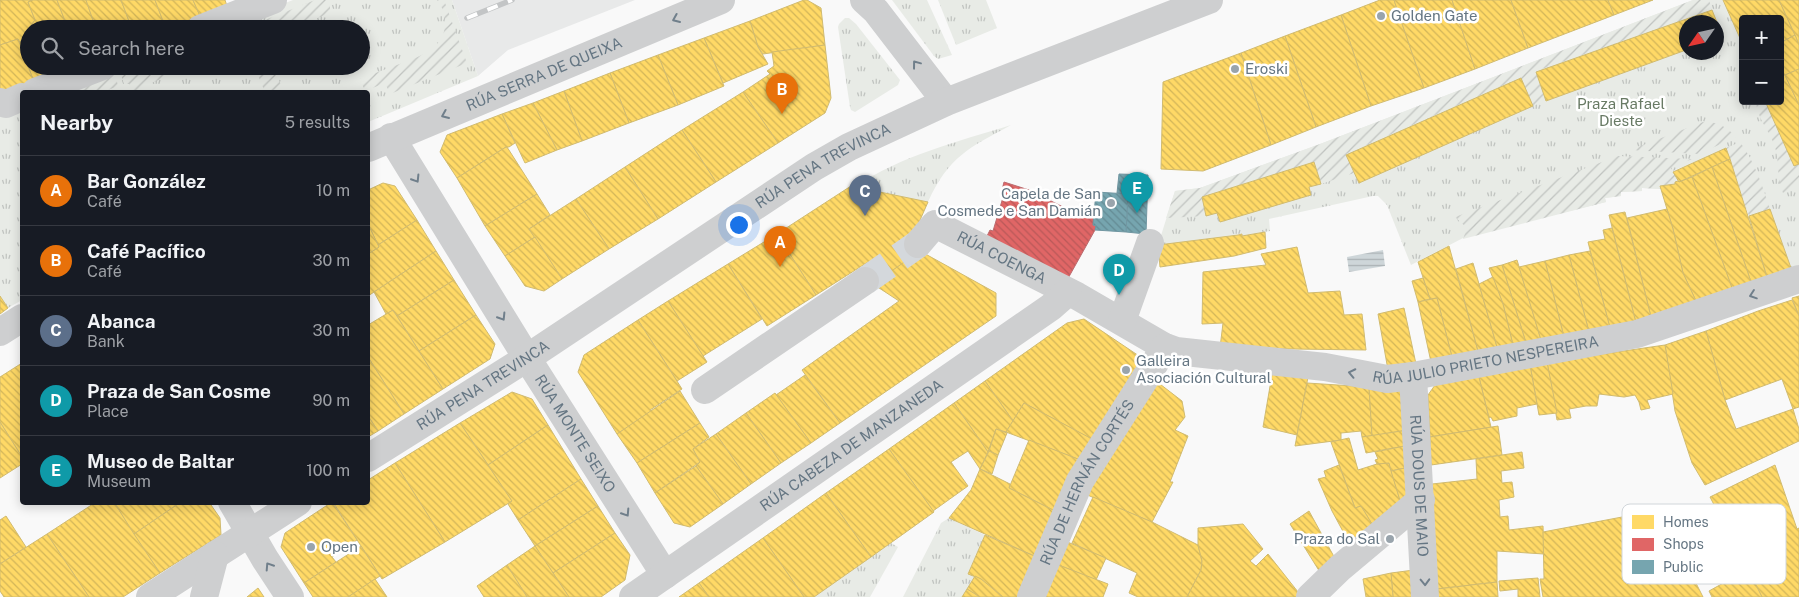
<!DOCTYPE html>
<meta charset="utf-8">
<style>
:root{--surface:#171b24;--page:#242831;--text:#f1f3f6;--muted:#9ea1a6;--line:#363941;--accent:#0f766e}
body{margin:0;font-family:"Public Sans",sans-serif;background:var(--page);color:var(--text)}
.controls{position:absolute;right:15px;top:15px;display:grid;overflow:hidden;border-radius:5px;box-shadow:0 2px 12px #0003}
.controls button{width:45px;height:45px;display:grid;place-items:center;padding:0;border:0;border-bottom:1px solid var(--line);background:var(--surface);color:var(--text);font:25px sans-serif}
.compass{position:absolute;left:1679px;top:15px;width:45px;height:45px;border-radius:50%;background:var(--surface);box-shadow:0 2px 12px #0003;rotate:236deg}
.you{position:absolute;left:738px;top:224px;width:18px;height:18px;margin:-12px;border:4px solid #fff;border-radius:50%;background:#1a73e8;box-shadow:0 0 0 8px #1a73e833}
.badge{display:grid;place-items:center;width:32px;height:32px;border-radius:50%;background:var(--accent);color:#fff;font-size:16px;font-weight:700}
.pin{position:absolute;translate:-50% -41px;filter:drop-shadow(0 1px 2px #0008)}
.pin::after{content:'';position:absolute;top:26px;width:18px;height:15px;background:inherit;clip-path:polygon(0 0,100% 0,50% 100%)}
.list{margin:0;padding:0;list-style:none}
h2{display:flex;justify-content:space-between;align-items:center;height:65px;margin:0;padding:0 20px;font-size:21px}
h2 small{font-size:16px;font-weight:400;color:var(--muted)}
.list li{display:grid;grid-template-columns:32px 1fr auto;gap:15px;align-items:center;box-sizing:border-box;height:70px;padding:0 20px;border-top:1px solid var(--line)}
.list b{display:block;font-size:19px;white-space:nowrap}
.list p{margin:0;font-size:16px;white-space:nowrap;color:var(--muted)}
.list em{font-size:16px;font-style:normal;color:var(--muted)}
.icon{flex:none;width:28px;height:28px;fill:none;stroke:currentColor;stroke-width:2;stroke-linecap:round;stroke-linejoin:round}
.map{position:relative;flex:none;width:1799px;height:597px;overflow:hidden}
.search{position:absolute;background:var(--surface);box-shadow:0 2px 12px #0003;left:20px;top:20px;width:350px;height:55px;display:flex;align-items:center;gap:12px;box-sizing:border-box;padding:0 18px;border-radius:28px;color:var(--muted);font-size:19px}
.panel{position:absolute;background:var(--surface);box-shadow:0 2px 12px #0003;left:20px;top:90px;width:350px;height:415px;border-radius:5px}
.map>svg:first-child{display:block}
</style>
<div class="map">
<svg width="1799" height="597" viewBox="0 0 1799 597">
<defs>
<pattern id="grass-tufts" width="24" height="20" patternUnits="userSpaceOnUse" patternTransform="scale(1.25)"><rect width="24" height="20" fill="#e8ebe6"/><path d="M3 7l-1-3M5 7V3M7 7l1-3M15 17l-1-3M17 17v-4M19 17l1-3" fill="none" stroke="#c0c3c0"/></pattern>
<pattern id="garden-furrows" width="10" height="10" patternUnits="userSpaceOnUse" patternTransform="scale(1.25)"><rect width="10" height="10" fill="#e8ebe6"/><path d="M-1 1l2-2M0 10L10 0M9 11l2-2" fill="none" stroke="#c0c3c0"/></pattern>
<pattern id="water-rules" width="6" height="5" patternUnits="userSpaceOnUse" patternTransform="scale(1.25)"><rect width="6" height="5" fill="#ced6d9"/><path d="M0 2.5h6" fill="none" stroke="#abb2b5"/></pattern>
<pattern id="homes-back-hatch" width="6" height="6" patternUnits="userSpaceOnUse" patternTransform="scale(1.25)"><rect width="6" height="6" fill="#ffd966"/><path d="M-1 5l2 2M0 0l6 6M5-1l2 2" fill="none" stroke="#d2b559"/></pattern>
<pattern id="shops-back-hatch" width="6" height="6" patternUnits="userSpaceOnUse" patternTransform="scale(1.25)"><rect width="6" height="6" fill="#e06666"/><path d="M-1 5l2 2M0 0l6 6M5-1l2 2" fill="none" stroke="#b95959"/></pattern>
<pattern id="public-back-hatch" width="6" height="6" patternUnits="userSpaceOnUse" patternTransform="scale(1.25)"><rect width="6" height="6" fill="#76a5af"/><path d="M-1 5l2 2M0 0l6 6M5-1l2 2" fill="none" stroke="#648b94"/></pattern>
</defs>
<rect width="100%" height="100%" fill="#f9f9f9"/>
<polygon fill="#e8e9e9" points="452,0 635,0 508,50 478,76"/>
<g fill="url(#grass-tufts)" fill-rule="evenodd">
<polygon points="293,0 452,0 478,76 368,122 368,92 53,92 121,66 361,66 361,29 219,29"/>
<polygon points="892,0 927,0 952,55 938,59 934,56"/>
<polygon points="938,0 986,0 997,28 956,45"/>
<path d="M1693,0H1723L1743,45V101H1765L1794,166L1799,164V265L1791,268L1770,209L1749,216L1726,149L1673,171L1678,181L1675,184L1661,186V189L1642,188V191L1621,192V196L1605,198L1606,202L1465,237L1411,265L1387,205L1378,196H1373L1269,219L1270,231L1242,236L1241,234L1158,245L1175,191L1200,188L1320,144ZM1686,22H1716V52H1686Z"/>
<polygon points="845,18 849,18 856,24 900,80 898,85 855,112 851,110 850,107 838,27 839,24"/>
<polygon points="22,104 22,300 8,308 0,296 0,113"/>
<path d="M1011,125C969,148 949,156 928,202L855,187C902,155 957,142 1011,125Z"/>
<polygon points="949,518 985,535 968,573 975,576 962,597 903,597 941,523"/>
<polygon points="891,543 898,547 870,597 814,597"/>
</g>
<g fill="url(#garden-furrows)">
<polygon points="315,0 330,0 330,13 290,29 257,29 255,24"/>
<path d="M437,0H444L467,63L390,94L385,83L365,91L360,79C372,74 384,70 397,65C418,57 446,49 445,22C445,14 442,6 437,0Z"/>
<polygon points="1693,0 1709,0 1712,10 1536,71 1546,101 1533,106 1520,78 1346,154 1354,173 1321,184 1314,162 1202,197 1206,216 1166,218 1175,191 1200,188 1320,144"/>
<polygon points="145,66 194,66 144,86 146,92 132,92 129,84 124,84 121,75"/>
<polygon points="254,66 273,66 284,92 265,92"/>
<polygon points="114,73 118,85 116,87 102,92 64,92"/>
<path d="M1756,101H1765L1794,166L1799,164V186L1783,193C1776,177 1780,164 1775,147C1770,131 1757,119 1756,101Z"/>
<path d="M1703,122C1717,121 1727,127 1736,137L1699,154L1630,150Z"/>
<path d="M1740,142C1755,162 1762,185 1770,209L1749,216L1726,148Z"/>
<polygon points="1618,156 1692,159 1671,168 1678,181 1675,184 1660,186 1661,189 1642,188 1642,191 1621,192 1621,196 1605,198 1606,202 1463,239 1467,228 1455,217"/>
</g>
<polygon fill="url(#water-rules)" points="1383,250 1385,266 1349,272 1347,257"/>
<g fill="url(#homes-back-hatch)" stroke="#d1bb6f">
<polygon points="0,0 33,0 28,2 35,20 26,32 29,38 19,42 18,39 0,45"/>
<polygon points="33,0 57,0 68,29 29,29 29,66 72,66 34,82 19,42 29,38 26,32 35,20 28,2"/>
<polygon points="57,0 86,0 96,29 68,29"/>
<polygon points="86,0 121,0 132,29 96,29"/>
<polygon points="121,0 155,0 166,29 132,29"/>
<polygon points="155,0 193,0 200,16 166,29"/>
<polygon points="193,0 225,0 227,6 200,16"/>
<polygon points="804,0 807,0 821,8 825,45 763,54 758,47 750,21"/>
<polygon points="1380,0 1394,0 1424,88 1371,106 1341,15"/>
<polygon points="1394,0 1452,0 1475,69 1424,88"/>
<polygon points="1452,0 1511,0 1528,48 1475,69"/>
<polygon points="1511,0 1608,0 1614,15 1528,48"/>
<polygon points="1608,0 1653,0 1614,15"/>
<polygon points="1723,0 1779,0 1795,35 1780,43 1780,19 1743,19 1743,45"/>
<polygon points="1779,0 1799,0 1799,45 1795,35"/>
<polygon points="1712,10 1723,37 1716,40 1716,22 1686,22 1686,50 1546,101 1536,72"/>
<polygon points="1341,15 1371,106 1316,127 1285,36"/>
<polygon points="750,21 758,47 768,64 723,83 704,38"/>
<polygon points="1795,35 1799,45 1799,69 1785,75 1799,105 1799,164 1794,166 1765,101 1780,101 1780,43"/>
<polygon points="1285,36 1316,127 1271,145 1241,53"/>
<polygon points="704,38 724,86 678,105 658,55"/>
<polygon points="18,39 34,82 11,91 0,89 0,45"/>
<polygon points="825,45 831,98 825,113 778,143 743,92 770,74 767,71 774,66 772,52"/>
<polygon points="1241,53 1271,145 1203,171 1161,169 1163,82"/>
<polygon points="658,55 678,105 629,123 610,73"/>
<polygon points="1799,69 1799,105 1785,75"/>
<polygon points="610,73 629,123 582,141 564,91"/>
<polygon points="1521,78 1533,106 1359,183 1346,155"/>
<polygon points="564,91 582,141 557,150 533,103"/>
<polygon points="743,92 778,143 716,182 682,130"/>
<polygon points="533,103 557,150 525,163 502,114"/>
<polygon points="502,114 515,143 509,147 506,147 457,178 440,152 447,135"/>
<polygon points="682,130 716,182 658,219 625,167"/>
<polygon points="506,147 507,147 537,194 485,226 457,178"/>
<polygon points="1726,148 1730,159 1679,182 1673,172"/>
<polygon points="1730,159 1767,277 1751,282 1712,167"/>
<polygon points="1314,162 1321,184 1309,187 1311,195 1220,222 1217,213 1206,216 1202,197"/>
<polygon points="625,167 658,219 609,249 576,199"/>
<polygon points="1712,167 1751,282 1732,288 1692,177"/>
<polygon points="1692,177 1732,288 1696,301 1683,273 1673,229 1660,186 1675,184 1675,182 1678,181 1679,182"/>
<polygon points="383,183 395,186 417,220 378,245 368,224 368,190"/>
<polygon points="851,186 928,202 913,236 920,251 888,274 868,262 816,295 777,234"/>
<polygon points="537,194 550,215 529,229 535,237 505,256 485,226"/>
<polygon points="576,199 609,249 562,279 529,229"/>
<polygon points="1667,209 1673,229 1683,273 1696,301 1651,317 1627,218"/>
<polygon points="1770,209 1791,268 1767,277 1749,216"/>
<polygon points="1625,212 1651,317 1636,323 1609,215"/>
<polygon points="417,220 436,251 368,296 368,254 379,247 378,245"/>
<polygon points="368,224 379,247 368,254"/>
<polygon points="1612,228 1636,323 1610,328 1588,242 1605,239 1603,230"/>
<polygon points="1265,232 1266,248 1234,256 1160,267 1158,245 1238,235 1242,234 1242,236"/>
<polygon points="777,234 816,295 767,326 728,264"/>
<polygon points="535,237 562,279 544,291 525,286 505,256"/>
<polygon points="1449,246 1478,351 1452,357 1437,298 1430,299 1418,262"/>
<polygon points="1297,247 1308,293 1340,291 1344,315 1362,314 1366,350 1220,348 1223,323 1202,324 1203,272 1266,265 1261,254"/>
<polygon points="436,251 454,280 397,316 393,310 386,314 374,292"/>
<polygon points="920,251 996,293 996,316 840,423 802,370 899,301 873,284"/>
<polygon points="1590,251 1610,328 1589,332 1569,255"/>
<polygon points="1569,255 1589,332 1564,337 1545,261"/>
<polygon points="1517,260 1533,313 1541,340 1526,343 1502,265"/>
<polygon points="1545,261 1564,337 1541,340 1519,267"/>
<polygon points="1473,263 1497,347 1478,351 1456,269"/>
<polygon points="728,264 762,319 703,356 668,301"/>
<polygon points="1502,265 1526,343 1513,345 1503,304 1489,268"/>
<polygon points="1493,277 1503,304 1513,345 1497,347 1479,284"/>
<polygon points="1423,278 1430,299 1418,302 1412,281"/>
<polygon points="454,280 476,315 419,351 397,316"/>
<polygon points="0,296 8,308 0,314"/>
<polygon points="1799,296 1799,316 1792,298"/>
<polygon points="1437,298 1452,357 1431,362 1418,302"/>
<polygon points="1792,300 1799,316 1799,407 1793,409 1782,379 1725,400 1706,331 1758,311"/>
<polygon points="668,301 707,362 677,381 638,320"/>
<polygon points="1404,308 1416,364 1388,370 1378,314"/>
<polygon points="393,310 443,389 404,414 368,357 368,325"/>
<polygon points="476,315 495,344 490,359 443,389 419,351"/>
<polygon points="1084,319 1145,360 1095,441 1024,403 1013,421 985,381 1067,323"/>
<polygon points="638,320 682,389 650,410 652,412 617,434 578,372 584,355"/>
<polygon points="1706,331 1725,400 1736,429 1793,409 1799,429 1799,441 1705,485 1692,463 1675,411 1665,345"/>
<polygon points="1665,345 1673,394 1647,400 1650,408 1641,410 1639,402 1635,395 1624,397 1599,394 1597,406 1586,406 1569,409 1571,418 1557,420 1547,362"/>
<polygon points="368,357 404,414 378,431 368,416"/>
<polygon points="1547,362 1557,413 1539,415 1530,365"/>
<polygon points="22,363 22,457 0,422 0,377"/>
<polygon points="1530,365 1537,404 1517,408 1517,416 1493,421 1491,417 1489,418 1478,373"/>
<polygon points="1273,369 1308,377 1297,435 1263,427"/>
<polygon points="1478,373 1491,427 1430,437 1428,395 1440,378"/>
<polygon points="805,375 840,423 811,443 776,395"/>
<polygon points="985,381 1013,421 1006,432 996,429 988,452 954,403"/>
<polygon points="1156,381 1182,401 1185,417 1175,430 1188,436 1170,482 1173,482 1152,522 1085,494"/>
<polygon points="1307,383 1369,387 1372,436 1362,437 1361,431 1341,433 1341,440 1295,446"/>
<polygon points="1399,386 1408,430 1372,436 1369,387"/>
<polygon points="680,391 700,423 637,463 617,434"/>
<polygon points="512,392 532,399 548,425 488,465 460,423"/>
<polygon points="775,393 811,443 781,463 746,413"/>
<polygon points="954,403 988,452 980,469 968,451 951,462 968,486 933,511 889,449"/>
<polygon points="1024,403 1094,440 1083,461 1006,432"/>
<polygon points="746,413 781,463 751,484 716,434"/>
<polygon points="368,416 378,431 368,437"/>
<polygon points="0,422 22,457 22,464 0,478"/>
<polygon points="460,423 512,501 445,542 395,463"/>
<polygon points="700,423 709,437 693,449 700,462 655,493 637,463"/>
<polygon points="548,425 581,479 518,520 508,504 512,501 488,465"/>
<polygon points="1498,426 1502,455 1431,465 1430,437"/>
<polygon points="996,429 1007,433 998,455 989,451"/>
<polygon points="1408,430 1410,445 1366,453 1362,437"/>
<polygon points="716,434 751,484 723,504 696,466 700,462 693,449"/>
<polygon points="1349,438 1358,470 1377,464 1389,463 1402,507 1375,529 1361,506 1355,508 1331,442"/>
<polygon points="1029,440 1083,461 1059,513 1009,488"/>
<polygon points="1410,445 1414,466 1391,471 1389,463 1377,464 1375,460 1378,459 1375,452"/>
<polygon points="889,449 934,512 871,557 826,493"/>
<polygon points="989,451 998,455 992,474 980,469"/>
<polygon points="1522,452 1524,468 1501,471 1502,483 1512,482 1514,497 1499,500 1500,517 1508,516 1509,530 1543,526 1544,554 1497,551 1497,582 1437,589 1432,484 1477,479 1476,459"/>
<polygon points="395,463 445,542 382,579 333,502 368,502 368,480"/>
<polygon points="1339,465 1355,508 1361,506 1375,529 1353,550 1332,511 1318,479 1326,477 1324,471"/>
<polygon points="1775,465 1797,529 1799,528 1799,597 1762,597 1710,497"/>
<polygon points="696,466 723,504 690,527 674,523 655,493"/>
<polygon points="1414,466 1418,498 1402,507 1391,471"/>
<polygon points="980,469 1010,484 1009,488 1059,513 1039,558 949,518 971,490"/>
<polygon points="581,479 598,506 535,546 518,520"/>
<polygon points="826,493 871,557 814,597 804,597 763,538"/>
<polygon points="1093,497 1152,522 1198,545 1202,561 1201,570 1187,597 1138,597 1129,593 1137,573 1072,543"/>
<polygon points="96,502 114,502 160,573 123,597 89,597 47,534"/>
<polygon points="114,502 181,502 134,534"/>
<polygon points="181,502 209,502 220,518 221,535 160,573 134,534"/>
<polygon points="332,502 357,540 332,557 336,562 304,583 281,547 285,533"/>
<polygon points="598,506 615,533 553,573 535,546"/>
<polygon points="1659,510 1703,597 1543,597 1540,579 1544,579 1543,532"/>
<polygon points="1309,511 1338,564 1323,577 1290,524"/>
<polygon points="6,516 26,547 0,564 0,520"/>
<polygon points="1243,524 1263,549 1250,561 1256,566 1268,554 1302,597 1187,597 1201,570 1202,561 1198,545 1198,528"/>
<polygon points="615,533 630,555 625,580 601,597 569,597 553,573"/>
<polygon points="47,534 89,597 4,597 0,591 0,564"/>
<polygon points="985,535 1039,558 1022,597 1003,597 981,579 968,574"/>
<polygon points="763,538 804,597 709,597 699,583"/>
<polygon points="1065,541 1106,558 1096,580 1056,564"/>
<polygon points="361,546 380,576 348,597 313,597 304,583"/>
<polygon points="535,546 569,597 527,597 507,565"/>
<polygon points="1743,559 1762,597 1712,597 1709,591 1727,581 1721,571"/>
<polygon points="1056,564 1108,584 1103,597 1042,597"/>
<polygon points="507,565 527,597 484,597 477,586"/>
<polygon points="1414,570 1414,597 1393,597 1391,573"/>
<polygon points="1391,573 1393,597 1366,597 1363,579"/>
<polygon points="975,576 981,579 1003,597 980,597 967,589"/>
<polygon points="1538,578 1540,597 1518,597 1518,589 1500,591 1499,581"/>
<polygon points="375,579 387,597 348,597"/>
<polygon points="1497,582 1498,597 1437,597 1437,589"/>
<polygon points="699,583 709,597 679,597"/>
<polygon points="258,588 264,597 247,597"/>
<polygon points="967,589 980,597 962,597"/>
</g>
<polygon fill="url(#shops-back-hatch)" stroke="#bb6b6f" points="1004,182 1029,190 1079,215 1081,209 1094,212 1093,225 1096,226 1095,230 1066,282 986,238 990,230 993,231 1004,194 1001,194"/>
<g fill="url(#public-back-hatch)" stroke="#7197a2">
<polygon points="1119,174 1148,175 1146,234 1126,232 1128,194 1117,193"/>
<polygon points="1096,192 1128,194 1126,232 1095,230 1096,226 1093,225"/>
</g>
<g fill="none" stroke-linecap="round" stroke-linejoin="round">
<polyline stroke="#d4d8dc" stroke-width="28" stroke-dasharray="28 14" stroke-linecap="butt" points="865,281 918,244"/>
<g stroke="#cecfd0" stroke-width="28">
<polyline points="864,0 876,11 946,102"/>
<polyline points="200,29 273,0"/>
<polyline points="35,92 103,66"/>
<polyline points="0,102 6,104 22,97"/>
<path id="s1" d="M391,137L527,358L665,575"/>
<path id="s2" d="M368,148L721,0"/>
<path id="s3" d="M918,244L935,224L1077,296L1165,347L1176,351L1325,367L1387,379L1413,376L1637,334L1799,279"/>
<polyline points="1122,321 1150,243"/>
<polyline points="0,332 22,318"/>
<path id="s4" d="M1413,376L1425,597"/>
<polyline points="705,390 865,281"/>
<path id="s5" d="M368,458L527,358L814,167L849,147L946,102L1209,0"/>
<polyline points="232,502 265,559 290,597"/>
<polyline points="150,597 298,502"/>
<polyline points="204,597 215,555"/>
<path id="s6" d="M633,597L1051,307L1068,292"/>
<path id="s7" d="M1031,597L1080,481L1165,347"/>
<polyline points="1310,597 1340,568 1421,500"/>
</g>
<g stroke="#c3c5c6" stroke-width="5.5">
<polyline id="rail" points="467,18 512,0"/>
</g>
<use href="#rail" stroke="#fff" stroke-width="4" stroke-dasharray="11" stroke-linecap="butt"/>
</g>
<defs><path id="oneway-chevron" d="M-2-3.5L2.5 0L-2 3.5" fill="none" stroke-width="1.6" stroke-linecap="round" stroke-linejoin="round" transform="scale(1.25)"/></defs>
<g stroke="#707f8b">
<use href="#oneway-chevron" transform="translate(676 19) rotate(157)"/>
<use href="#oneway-chevron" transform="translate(916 64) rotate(-127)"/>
<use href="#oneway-chevron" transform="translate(445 115) rotate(157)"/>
<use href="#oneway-chevron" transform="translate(416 179) rotate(58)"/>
<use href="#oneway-chevron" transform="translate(1753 295) rotate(161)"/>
<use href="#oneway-chevron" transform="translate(502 317) rotate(58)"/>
<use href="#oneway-chevron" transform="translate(1352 373) rotate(-168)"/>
<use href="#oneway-chevron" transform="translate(626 513) rotate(57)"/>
<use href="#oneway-chevron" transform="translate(269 566) rotate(-123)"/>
<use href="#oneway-chevron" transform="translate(1425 582) rotate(88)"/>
</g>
<g fill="#99a4ac" stroke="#fff" stroke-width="2">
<circle cx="1381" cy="16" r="5"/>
<circle cx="1235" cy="69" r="5"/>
<circle cx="1111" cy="203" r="5"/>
<circle cx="1126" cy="370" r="5"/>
<circle cx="1390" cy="539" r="5"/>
<circle cx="311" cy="547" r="5"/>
</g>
<g text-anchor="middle" stroke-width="5" stroke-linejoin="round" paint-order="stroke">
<g font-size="15" fill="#657683" stroke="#fff" text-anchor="start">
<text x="1391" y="21">Golden Gate</text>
<text x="1245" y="74">Eroski</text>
<text x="1101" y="199" text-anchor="end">Capela de San<tspan x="1101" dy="17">Cosmede e San Damián</tspan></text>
<text x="1136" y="366">Galleira<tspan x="1136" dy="17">Asociación Cultural</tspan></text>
<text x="1380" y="544" text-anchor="end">Praza do Sal</text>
<text x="321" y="552">Open</text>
</g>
<g font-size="15" fill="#657683" stroke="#fff">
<text dy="5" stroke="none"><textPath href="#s2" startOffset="191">RÚA SERRA DE QUEIXA</textPath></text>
<text dy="5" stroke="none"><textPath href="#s5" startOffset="541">RÚA PENA TREVINCA</textPath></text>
<text dy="5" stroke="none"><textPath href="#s3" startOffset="101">RÚA COENGA</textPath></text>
<text dy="5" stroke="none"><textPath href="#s3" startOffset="612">RÚA JULIO PRIETO NESPEREIRA</textPath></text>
<text dy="5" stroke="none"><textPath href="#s5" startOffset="136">RÚA PENA TREVINCA</textPath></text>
<text dy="5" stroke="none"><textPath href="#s1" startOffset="349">RÚA MONTE SEIXO</textPath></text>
<text dy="5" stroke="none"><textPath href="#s6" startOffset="266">RÚA CABEZA DE MANZANEDA</textPath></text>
<text dy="5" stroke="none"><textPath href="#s7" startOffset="128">RÚA DE HERNÁN CORTÉS</textPath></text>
<text dy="5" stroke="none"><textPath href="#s4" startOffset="110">RÚA DOUS DE MAIO</textPath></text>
</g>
<g font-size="15" fill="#687a64" stroke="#fff">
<text x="1621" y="109">Praza Rafael<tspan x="1621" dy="17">Dieste</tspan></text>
</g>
</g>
<rect x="1622" y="504" width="164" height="80" rx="8" fill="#fff" stroke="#d1d6da" stroke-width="1"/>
<rect x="1632" y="515" width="22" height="14" fill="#ffd966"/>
<rect x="1632" y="538" width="22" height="13" fill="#e06666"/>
<rect x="1632" y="560" width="22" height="14" fill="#76a5af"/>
<g font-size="14" fill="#657683">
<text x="1663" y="527">Homes</text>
<text x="1663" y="549">Shops</text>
<text x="1663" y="572">Public</text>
</g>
</svg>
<div class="controls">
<button>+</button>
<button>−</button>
</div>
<svg class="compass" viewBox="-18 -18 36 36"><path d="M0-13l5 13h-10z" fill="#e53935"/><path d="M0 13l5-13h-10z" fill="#9ea1a6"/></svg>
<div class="you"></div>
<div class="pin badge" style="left:780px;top:267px;background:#e8710a">A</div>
<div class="pin badge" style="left:782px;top:114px;background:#e8710a">B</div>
<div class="pin badge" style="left:865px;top:216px;background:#5c6f8a">C</div>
<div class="pin badge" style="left:1119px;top:295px;background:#0f9aa8">D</div>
<div class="pin badge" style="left:1137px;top:213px;background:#0f9aa8">E</div>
<div class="search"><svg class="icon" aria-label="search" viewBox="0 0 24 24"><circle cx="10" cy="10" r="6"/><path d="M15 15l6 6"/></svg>Search here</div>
<section class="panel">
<h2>Nearby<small>5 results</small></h2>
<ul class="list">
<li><span class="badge" style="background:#e8710a">A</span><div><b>Bar González</b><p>Café</p></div><em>10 m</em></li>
<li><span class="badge" style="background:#e8710a">B</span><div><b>Café Pacífico</b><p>Café</p></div><em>30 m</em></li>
<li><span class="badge" style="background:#5c6f8a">C</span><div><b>Abanca</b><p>Bank</p></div><em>30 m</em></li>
<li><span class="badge" style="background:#0f9aa8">D</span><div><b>Praza de San Cosme</b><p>Place</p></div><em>90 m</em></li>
<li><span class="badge" style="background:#0f9aa8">E</span><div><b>Museo de Baltar</b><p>Museum</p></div><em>100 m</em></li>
</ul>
</section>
</div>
